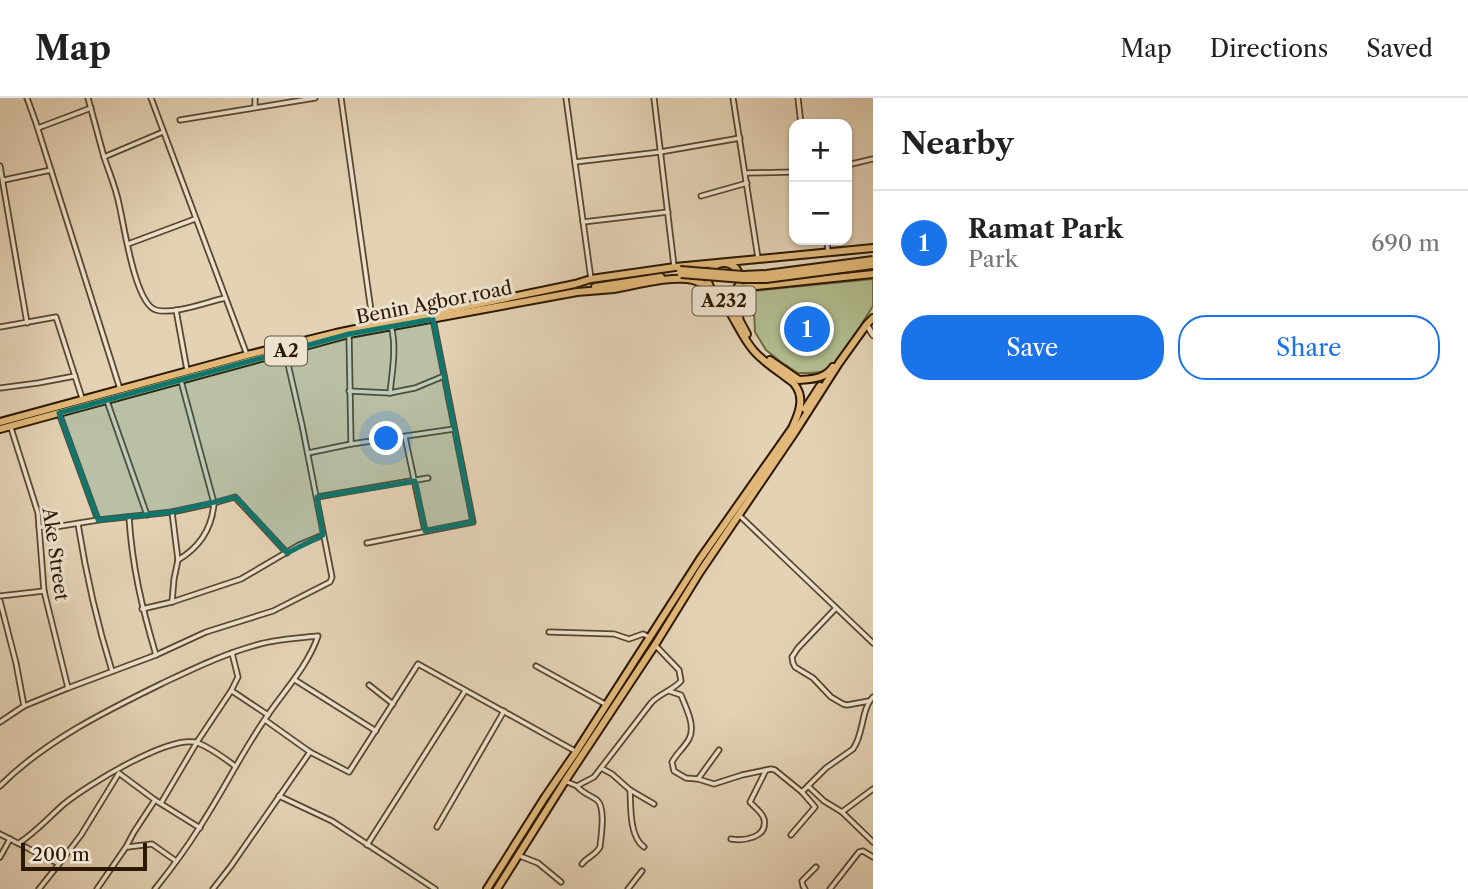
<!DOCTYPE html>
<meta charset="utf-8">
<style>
:root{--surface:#fff;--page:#f6f6f6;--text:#222;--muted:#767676;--line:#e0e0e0;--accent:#1a73e8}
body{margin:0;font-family:"Libre Caslon Text",serif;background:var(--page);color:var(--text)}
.controls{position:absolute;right:21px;top:21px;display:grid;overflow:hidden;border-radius:14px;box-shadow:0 2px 5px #0004}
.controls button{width:63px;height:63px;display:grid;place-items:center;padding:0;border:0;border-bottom:2px solid var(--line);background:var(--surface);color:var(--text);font:35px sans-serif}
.scale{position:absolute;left:21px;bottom:18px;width:126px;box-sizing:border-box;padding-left:7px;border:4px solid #2b1800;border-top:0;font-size:19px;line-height:24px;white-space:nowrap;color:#2b1800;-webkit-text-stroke:5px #ede2cf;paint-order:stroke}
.you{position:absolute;left:387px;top:341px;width:24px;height:24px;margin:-18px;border:5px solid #fff;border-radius:50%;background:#1a73e8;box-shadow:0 0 0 10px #1a73e833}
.badge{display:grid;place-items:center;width:46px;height:46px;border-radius:50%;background:var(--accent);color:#fff;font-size:23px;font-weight:700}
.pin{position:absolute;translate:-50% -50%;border:4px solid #fff;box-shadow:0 2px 7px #0006}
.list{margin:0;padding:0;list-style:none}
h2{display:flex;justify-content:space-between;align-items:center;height:91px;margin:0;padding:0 28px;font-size:30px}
h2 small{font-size:23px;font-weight:400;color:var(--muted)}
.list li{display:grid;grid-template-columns:46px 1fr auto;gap:21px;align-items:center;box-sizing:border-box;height:105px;padding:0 28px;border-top:2px solid var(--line)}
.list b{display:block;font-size:26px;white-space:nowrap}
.list p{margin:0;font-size:23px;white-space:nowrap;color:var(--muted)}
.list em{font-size:23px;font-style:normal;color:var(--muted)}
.actions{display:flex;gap:14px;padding:21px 28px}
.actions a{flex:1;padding:16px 0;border:2px solid var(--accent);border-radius:28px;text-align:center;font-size:24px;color:var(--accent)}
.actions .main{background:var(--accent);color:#fff}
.map{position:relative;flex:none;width:873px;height:791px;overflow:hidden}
header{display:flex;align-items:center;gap:42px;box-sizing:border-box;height:98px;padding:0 35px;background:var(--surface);border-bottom:2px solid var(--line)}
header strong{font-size:33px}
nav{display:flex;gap:38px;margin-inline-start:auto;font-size:24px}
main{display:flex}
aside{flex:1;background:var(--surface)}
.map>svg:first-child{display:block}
</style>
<header>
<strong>Map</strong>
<nav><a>Map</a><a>Directions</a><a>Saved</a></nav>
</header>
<main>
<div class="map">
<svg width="873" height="791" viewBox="0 0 873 791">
<rect width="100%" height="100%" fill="#e4d2b5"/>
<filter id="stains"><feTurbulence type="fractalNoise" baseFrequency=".00286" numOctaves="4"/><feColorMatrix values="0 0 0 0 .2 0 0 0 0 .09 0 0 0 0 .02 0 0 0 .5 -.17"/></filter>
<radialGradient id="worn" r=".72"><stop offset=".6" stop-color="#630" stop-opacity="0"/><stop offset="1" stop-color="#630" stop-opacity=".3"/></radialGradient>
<polygon fill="#b2bd8f" stroke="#6e6a48" stroke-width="2" points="873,181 873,208 842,257 834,266 821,274 810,275 798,275 781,264 766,252 755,234 753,193"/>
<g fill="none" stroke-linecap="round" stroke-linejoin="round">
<g stroke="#59462d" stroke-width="7">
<g id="minor">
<polyline points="27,0 36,25 120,291"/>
<polyline points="88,0 104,59 163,34"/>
<polyline points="151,0 247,257"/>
<polyline points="255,0 255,9"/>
<polyline points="341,0 373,227"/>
<polyline points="566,0 591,181"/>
<polyline points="654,0 674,168"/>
<polyline points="733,0 758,160"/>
<polyline points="798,0 801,26"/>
<polyline points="180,22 315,0"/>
<polyline points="38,30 91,10"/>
<path d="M104,59C109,74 116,90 119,106C124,127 135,206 156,212C173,217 207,204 225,200"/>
<polyline points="575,64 660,54 740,40"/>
<polyline points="847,67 873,61"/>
<polyline points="0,68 27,225"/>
<polyline points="746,75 794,74"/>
<polyline points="4,82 51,72"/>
<polyline points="701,98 747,85"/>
<polyline points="583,124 668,114"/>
<polyline points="827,142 828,154"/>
<polyline points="128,146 195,121"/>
<polyline points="176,212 187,272"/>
<polyline points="0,229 56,219 82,300"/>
<polyline points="349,236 351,346"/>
<polyline points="0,290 38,285 75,278"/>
<polyline points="349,293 390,295 415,290 444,278"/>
<path d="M390,295C392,274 397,249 391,228"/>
<polyline points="107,303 147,417"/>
<polyline points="59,315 98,422"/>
<polyline points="11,330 38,415 44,493 68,590"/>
<polyline points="405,339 425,433"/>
<polyline points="308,355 351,346 454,331"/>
<polyline points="317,399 428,380"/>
<polyline points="740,418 873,545"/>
<path d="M129,419C132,468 142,510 156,557"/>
<path d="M78,426C86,476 97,525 112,573"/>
<polyline points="39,429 55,429 98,422 172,414 214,405 235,399 287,455"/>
<polyline points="367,445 473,424 433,221"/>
<path d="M178,462C200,449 212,431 214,405L181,283"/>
<polyline points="0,498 44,493"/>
<polyline points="0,503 16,565 24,608"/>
<polyline points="172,504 174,481 178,462 172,414"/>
<polyline points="836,510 798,550 792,559 793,565 795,569 813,580 831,599 843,606 847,607 869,603"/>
<polyline points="142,511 172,504 241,481 299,447 323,437"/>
<polyline points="549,534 614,536 629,541 643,536 649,539"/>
<polyline points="536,568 605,606"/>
<polyline points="295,582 376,633"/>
<polyline points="369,587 393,606"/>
<polyline points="232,593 268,617"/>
<path d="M669,593L681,597C686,610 696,628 689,641C684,650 676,656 672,664L674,673L686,680L698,681L719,652"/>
<polyline points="265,622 310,654 349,674 418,566 575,653"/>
<polyline points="0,624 24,608 68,590 156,557 206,534 273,513 330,484 332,479 302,327 285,253"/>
<polyline points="601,670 612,676 630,692 654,706"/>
<polyline points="120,676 155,702 200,730"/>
<polyline points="698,681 714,686 742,677 771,671 775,672 802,694 815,709 791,737"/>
<path d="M565,683L577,688L594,679L651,605C660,595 672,593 681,583L679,572L655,547"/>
<path d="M0,688C45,643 104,614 161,586C193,571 225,555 260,546C278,541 299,540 318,538C307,570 282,595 263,624C240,658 222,695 199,730C186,751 171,771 155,791"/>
<path d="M577,688C582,695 590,697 597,702C606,710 601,737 600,749C596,757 587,759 582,766"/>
<polyline points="808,688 824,703 842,714 873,744"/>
<path d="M630,692C631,709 629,738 644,749"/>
<path d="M802,694L826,670L853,651C864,636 861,611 873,599"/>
<polyline points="279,698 332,723 435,791"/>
<polyline points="161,705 197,644 231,593 238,579 232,555"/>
<polyline points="842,714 873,691"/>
<polyline points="437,729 504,613"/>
<polyline points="0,736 59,766 39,791"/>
<path d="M731,741C744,743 768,740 764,721C762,714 754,709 750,704L766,672"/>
<path d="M19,745C36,734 49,719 64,706C86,688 171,635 198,645C211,650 224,660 235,668"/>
<polyline points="367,747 465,593"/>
<polyline points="128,749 152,746 176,763"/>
<polyline points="520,758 538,765 561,784"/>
<polyline points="0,759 10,741"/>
<polyline points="59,766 81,737 119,675"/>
<polyline points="97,791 126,749 134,734 155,702"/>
<polyline points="213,791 231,768 310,654"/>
<polyline points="628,791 642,773"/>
<polyline points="805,791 803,788 802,783 816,769"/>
<polyline points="830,791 859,754 863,753 873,759"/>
</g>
</g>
<g stroke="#59462d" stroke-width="8">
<polyline id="tertiary" points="867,227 873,237"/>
</g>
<g stroke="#2b1800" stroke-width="10">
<g id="trunk">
<circle cx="724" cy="181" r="16"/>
<polyline points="595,189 661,179"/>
<polyline points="737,190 873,176"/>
<polyline points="733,194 740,223 747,236"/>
<polyline points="737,208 742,195 748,189"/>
<path d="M770,262L799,282C812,281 825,281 833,269"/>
<polyline points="805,311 820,288"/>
<polyline points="0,324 247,257 336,235 575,186 591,181 675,169 873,150"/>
<path d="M0,331L349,236L577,194C589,193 602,192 614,191C636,187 673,177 693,182C728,192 733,229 754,253C762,262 773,270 783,277C786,280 793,283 795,287C805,300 799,315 793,328"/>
<polyline points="487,791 545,699 576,654 700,461 795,326"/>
<polyline points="497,791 565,683 655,547 700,474 795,334 839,265 867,226 873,220"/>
</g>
</g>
<use href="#minor" stroke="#ede2cf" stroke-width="3.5"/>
<use href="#tertiary" stroke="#ede2cf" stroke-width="4.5"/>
<use href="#trunk" stroke="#e2b97a" stroke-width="6"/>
<g stroke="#2b1800" stroke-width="10" stroke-linecap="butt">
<g id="trunk-bridge">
<polyline points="680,172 743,177 766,176 873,162"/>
<polyline points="681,176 743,181 766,181 873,167"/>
</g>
</g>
<use href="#trunk-bridge" stroke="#e2b97a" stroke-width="6"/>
</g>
<path fill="#0f766e" fill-opacity="0.2" stroke="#0f766e" stroke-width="5" stroke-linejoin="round" d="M433,221L473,424L425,433L415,383L317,399L323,437L287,455L236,399L172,414L98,422L59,315L349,236Z"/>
<g text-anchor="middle" stroke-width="6" stroke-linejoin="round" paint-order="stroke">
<g fill="#ede2cf" stroke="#65553e" stroke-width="2">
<rect x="692.5" y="188.5" width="63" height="29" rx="5"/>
<rect x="265" y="238.5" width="42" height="29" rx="5"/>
</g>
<g font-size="18" font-weight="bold" fill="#2b1800">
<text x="724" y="209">A232</text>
<text x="286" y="259">A2</text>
</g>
<g font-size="19" fill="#2b1800" stroke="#ede2cf">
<text transform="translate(434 204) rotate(-11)" y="7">Benin Agbor road</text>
<text transform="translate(56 456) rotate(82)" y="7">Ake Street</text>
</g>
</g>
<rect width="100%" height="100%" filter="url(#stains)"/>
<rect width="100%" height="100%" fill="url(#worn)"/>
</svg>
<div class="controls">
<button>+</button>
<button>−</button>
</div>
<div class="scale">200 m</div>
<div class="you"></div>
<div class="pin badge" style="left:807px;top:231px">1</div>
</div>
<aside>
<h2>Nearby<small></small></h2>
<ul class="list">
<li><span class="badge">1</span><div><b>Ramat Park</b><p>Park</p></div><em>690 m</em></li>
</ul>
<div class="actions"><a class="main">Save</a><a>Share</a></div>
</aside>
</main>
